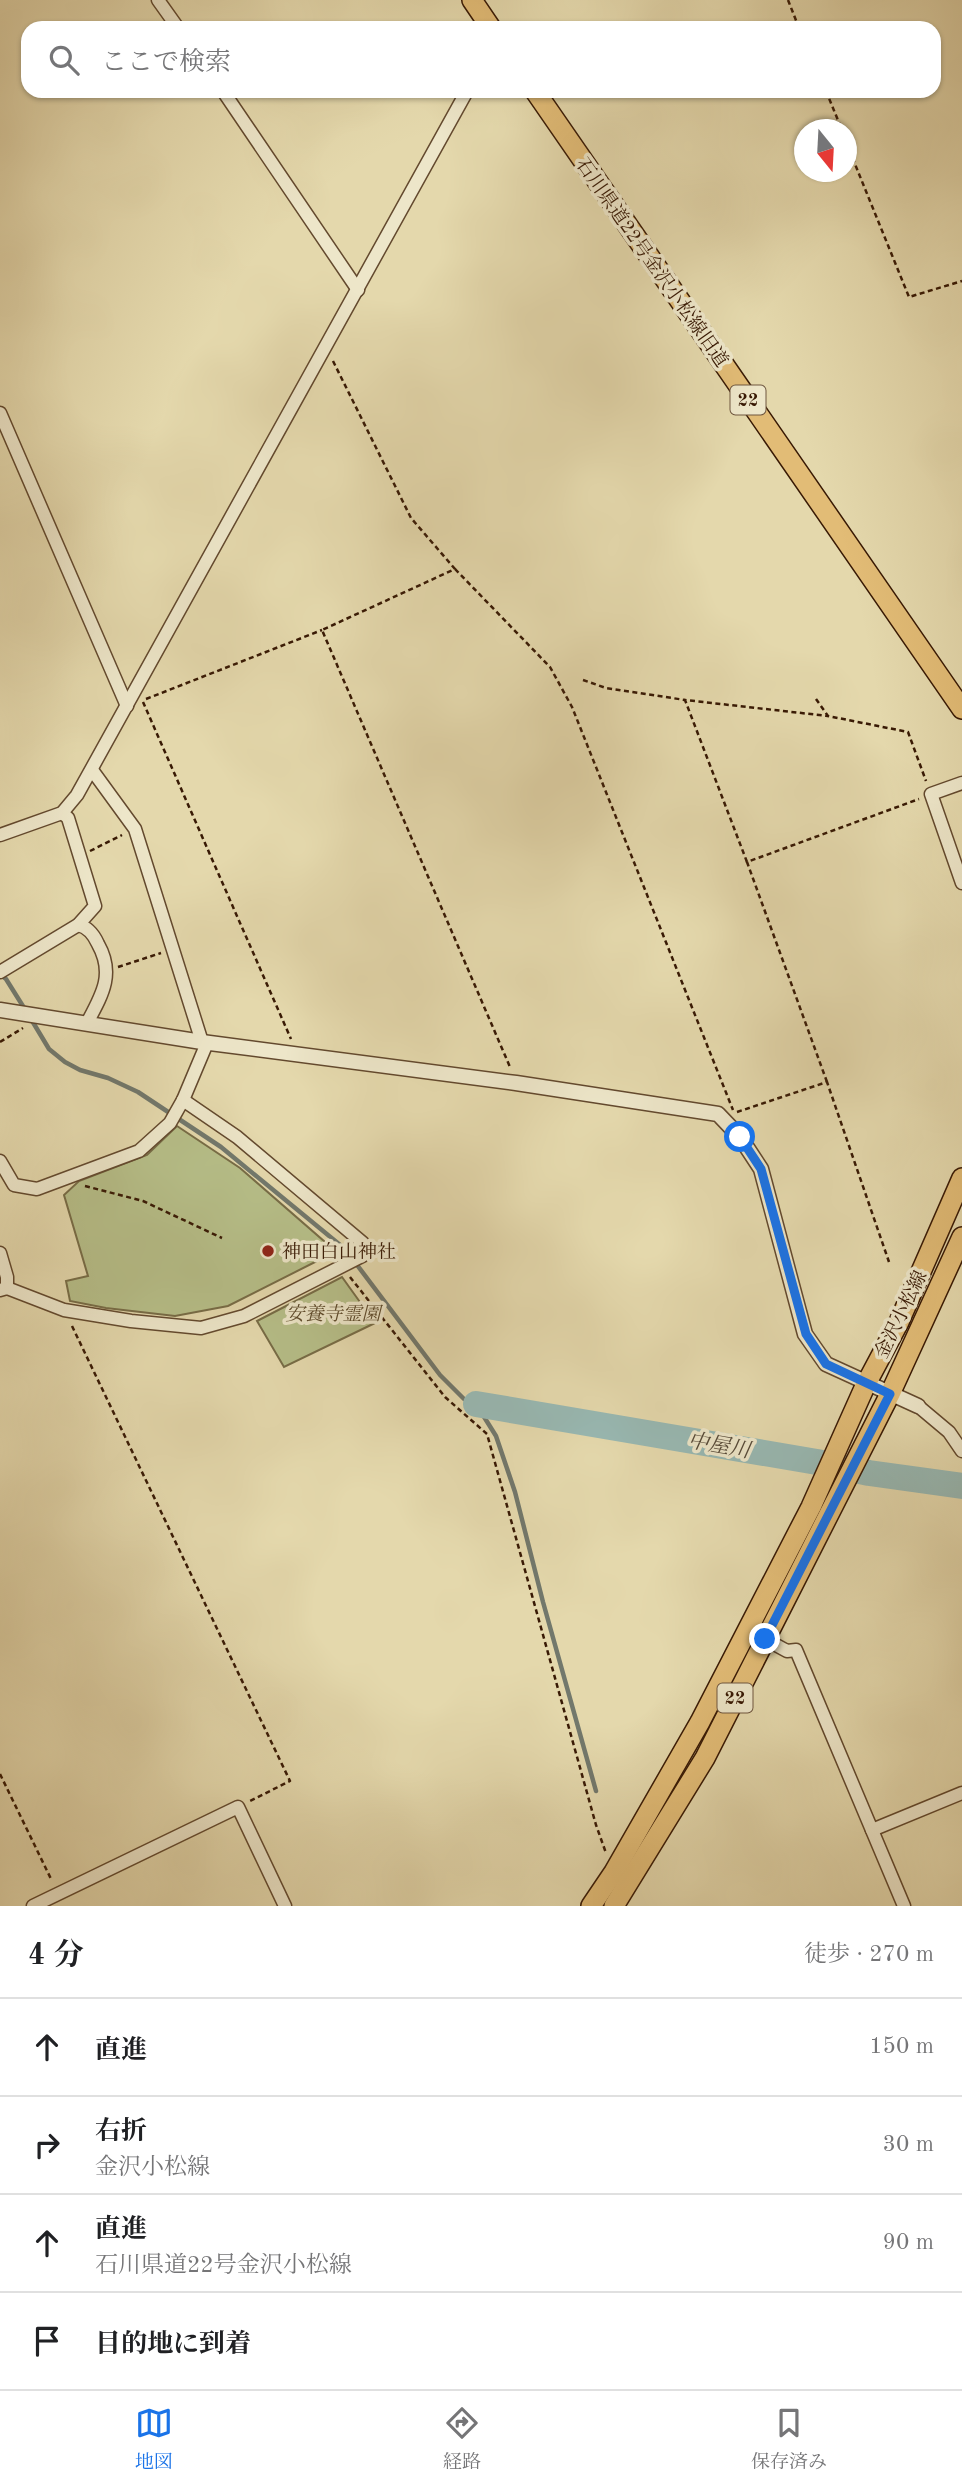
<!DOCTYPE html>
<html lang="ja">
<meta charset="utf-8">
<style>
:root{--surface:#fff;--page:#f6f6f6;--text:#202124;--muted:#757577;--line:#e0e0e0;--accent:#1a73e8}
body{margin:0;font-family:"Old Standard TT","Noto Serif JP",serif;background:var(--page);color:var(--text)}
.compass{position:absolute;left:794px;top:119px;width:63px;height:63px;border-radius:50%;background:var(--surface);box-shadow:0 2px 5px #0004;rotate:162deg}
.stop{position:absolute;width:21px;height:21px;margin:-16px;border:5px solid #1a73e8;border-radius:50%;background:#fff}
.stop.end{background:#1a73e8;border-color:#fff;box-shadow:0 2px 7px #0008}
.list{margin:0;padding:0;list-style:none}
h2{display:flex;justify-content:space-between;align-items:center;height:91px;margin:0;padding:0 28px;font-size:30px}
h2 small{font-size:23px;font-weight:400;color:var(--muted)}
.list li{display:grid;grid-template-columns:46px 1fr auto;gap:21px;align-items:center;box-sizing:border-box;height:98px;padding:0 28px;border-top:2px solid var(--line)}
.list b{display:block;font-size:26px;white-space:nowrap}
.list p{margin:0;font-size:23px;white-space:nowrap;color:var(--muted)}
.list em{font-size:23px;font-style:normal;color:var(--muted)}
.icon{flex:none;width:38px;height:38px;fill:none;stroke:currentColor;stroke-width:2;stroke-linecap:round;stroke-linejoin:round}
.map{position:relative;flex:none;width:962px;height:1906px;overflow:hidden}
.search{position:absolute;background:var(--surface);box-shadow:0 2px 5px #0004;left:21px;right:21px;top:21px;height:77px;display:flex;align-items:center;gap:18px;box-sizing:border-box;padding:0 24px;border-radius:21px;color:var(--muted);font-size:26px}
.sheet{height:483px;background:var(--surface)}
nav{display:flex;justify-content:space-around;align-items:center;box-sizing:border-box;height:98px;border-top:2px solid var(--line);background:var(--surface);font-size:19px;color:var(--muted)}
nav a{display:grid;justify-items:center;gap:4px}
nav .on{color:var(--accent)}
.map>svg:first-child{display:block}
</style>
<div class="map">
<svg width="962" height="1906" viewBox="0 0 962 1906">
<rect width="100%" height="100%" fill="#e4d8ac"/>
<filter id="stains"><feTurbulence type="fractalNoise" baseFrequency=".00286" numOctaves="4"/><feColorMatrix values="0 0 0 0 .2 0 0 0 0 .09 0 0 0 0 .02 0 0 0 .5 -.17"/></filter>
<radialGradient id="worn" r=".72"><stop offset=".6" stop-color="#630" stop-opacity="0"/><stop offset="1" stop-color="#630" stop-opacity=".3"/></radialGradient>
<g fill="#b6be88" stroke="#776c46" stroke-width="2">
<polygon points="177,1126 240,1168 325,1242 323,1258 228,1306 175,1316 106,1308 70,1301 66,1281 88,1276 64,1195 79,1181 147,1155"/>
<polygon points="342,1277 375,1323 284,1367 257,1321"/>
</g>
<g fill="none" stroke-linecap="round" stroke-linejoin="round">
<g stroke="#72786c" stroke-width="4.5">
<polyline points="0,974 6,979 26,1011"/>
<polyline points="31,1019 49,1049 65,1062 80,1070 108,1078 138,1092 221,1147 345,1249 440,1375 464,1399 476,1404 496,1436 515,1492 543,1602 596,1791"/>
</g>
<polyline stroke="#98b8b2" stroke-width="26" points="476,1404 817,1462 869,1473 962,1486"/>
<g stroke="#63492e" stroke-width="15">
<g id="minor">
<polyline points="158,0 178,28"/>
<polyline points="223,91 358,290"/>
<polyline points="0,413 127,706"/>
<polyline points="92,770 135,829 202,1042"/>
<polyline points="962,783 931,794 962,883"/>
<polyline points="0,835 62,813 77,795 467,91"/>
<path d="M78,925C88,927 94,935 98,944C115,974 102,995 87,1023"/>
<polyline points="0,972 78,925 95,906 68,818 62,813"/>
<polyline points="0,1161 14,1185 37,1189 139,1151 170,1123 183,1100 207,1043"/>
<polyline points="0,1253 7,1277 7,1288"/>
<polyline points="0,1290 7,1288 64,1310 131,1321 201,1328 244,1316 364,1255 363,1243 237,1137 183,1100"/>
<polyline points="918,1406 949,1432 962,1451"/>
<polyline points="765,1639 787,1651 796,1650 904,1906"/>
<polyline points="872,1830 962,1793"/>
<polyline points="33,1906 238,1807 285,1906"/>
</g>
</g>
<g stroke="#63492e" stroke-width="17">
<polyline id="tertiary" points="0,1010 202,1042 516,1083 718,1114 740,1137 761,1169 805,1334 826,1364 918,1406"/>
</g>
<g stroke="#381904" stroke-width="22">
<g id="primary">
<polyline points="472,0 491,28"/>
<polyline points="535,91 962,709"/>
<polyline points="591,1906 614,1872 700,1722 811,1507 866,1384 899,1322 962,1178"/>
<polyline points="614,1906 705,1758 890,1394 962,1237"/>
</g>
</g>
<g stroke="#381904" stroke-width="2.5" stroke-dasharray="5 3.5" stroke-linecap="butt">
<polyline points="788,0 799,28"/>
<polyline points="826,91 842,130"/>
<polyline points="846,142 909,297 962,281"/>
<polyline points="333,361 411,518 455,569 322,630 510,1067"/>
<polyline points="455,569 550,667 572,707 733,1110"/>
<polyline points="583,680 606,688 685,700"/>
<polyline points="146,699 322,630"/>
<polyline points="816,699 828,716 908,732 926,781"/>
<polyline points="143,702 291,1039"/>
<polyline points="90,851 122,835"/>
<polyline points="747,862 685,700 828,716"/>
<polyline points="118,967 161,953"/>
<polyline points="0,1042 23,1028"/>
<polyline points="827,1082 747,862 919,799"/>
<polyline points="737,1112 827,1082 889,1262"/>
<polyline points="85,1186 143,1201 222,1238"/>
<polyline points="350,1277 445,1397 487,1434 596,1825 606,1853"/>
<polyline points="72,1326 290,1781 250,1801"/>
<polyline points="0,1774 52,1881"/>
</g>
<use href="#minor" stroke="#ede6c9" stroke-width="12"/>
<use href="#tertiary" stroke="#ede6c9" stroke-width="14"/>
<use href="#primary" stroke="#e2bc76" stroke-width="19"/>
</g>
<g fill="none" stroke-linecap="round" stroke-linejoin="round">
<polyline stroke="#1a73e8" stroke-width="9" points="740,1137 761,1169 806,1334 826,1364 890,1394 765,1639"/>
</g>
<circle fill="#8f2418" stroke="#ede6c9" stroke-width="2.5" cx="268" cy="1251" r="7"/>
<g text-anchor="middle" stroke-width="7" stroke-linejoin="round" paint-order="stroke">
<g fill="#ede6c9" stroke="#6e563f" stroke-width="2">
<rect x="730.5" y="385.5" width="35" height="29" rx="5"/>
<rect x="717.5" y="1683.5" width="35" height="29" rx="5"/>
</g>
<g font-size="18" font-weight="bold" fill="#381904">
<text x="748" y="406">22</text>
<text x="735" y="1704">22</text>
</g>
<g font-size="19" fill="#381904" stroke="#ede6c9">
<text transform="translate(653 262) rotate(55)" y="7">石川県道22号金沢小松線旧道</text>
<text transform="translate(900 1314) rotate(-64)" y="7">金沢小松線</text>
</g>
<g font-size="19" fill="#381904" stroke="#ede6c9" text-anchor="start">
<text x="282" y="1258">神田白山神社</text>
</g>
<g font-size="19" font-style="italic" fill="#5e4b2c" stroke="#ede6c9">
<text x="333" y="1320">安養寺霊園</text>
</g>
<g font-size="21" font-style="italic" fill="#554938" stroke="#ede6c9">
<text transform="translate(719 1445) rotate(10)" y="7">中屋川</text>
</g>
</g>
<rect width="100%" height="100%" filter="url(#stains)"/>
<rect width="100%" height="100%" fill="url(#worn)"/>
</svg>
<svg class="compass" viewBox="-18 -18 36 36"><path d="M0-13l5 13h-10z" fill="#e53935"/><path d="M0 13l5-13h-10z" fill="#757577"/></svg>
<div class="stop" style="left:740px;top:1137px"></div>
<div class="stop end" style="left:765px;top:1639px"></div>
<div class="search"><svg class="icon" aria-label="search" viewBox="0 0 24 24"><circle cx="10" cy="10" r="6"/><path d="M15 15l6 6"/></svg>ここで検索</div>
</div>
<section class="sheet">
<h2>4 分<small>徒歩 · 270 m</small></h2>
<ul class="list">
<li><svg class="icon" aria-label="ahead" viewBox="0 0 24 24"><path d="M12 20V5M6 11l6-6 6 6"/></svg><div><b>直進</b></div><em>150 m</em></li>
<li><svg class="icon" aria-label="right" viewBox="0 0 24 24"><path d="M7 20v-9h11M14 6l5 5-5 5"/></svg><div><b>右折</b><p>金沢小松線</p></div><em>30 m</em></li>
<li><svg class="icon" aria-label="ahead" viewBox="0 0 24 24"><path d="M12 20V5M6 11l6-6 6 6"/></svg><div><b>直進</b><p>石川県道22号金沢小松線</p></div><em>90 m</em></li>
<li><svg class="icon" aria-label="arrive" viewBox="0 0 24 24"><path d="M6 21V4h12l-3 4 3 4H6"/></svg><div><b>目的地に到着</b></div></li>
</ul>
</section>
<nav>
<a class="on"><svg class="icon" aria-label="map" viewBox="0 0 24 24"><path d="M3 6l6-2 6 2 6-2v14l-6 2-6-2-6 2zM9 4v14M15 6v14"/></svg>地図</a>
<a><svg class="icon" aria-label="directions" viewBox="0 0 24 24"><path d="M12 3l9 9-9 9-9-9zM9 14v-3h6M13 9l2 2-2 2"/></svg>経路</a>
<a><svg class="icon" aria-label="saved" viewBox="0 0 24 24"><path d="M7 4h10v16l-5-4-5 4z"/></svg>保存済み</a>
</nav>
